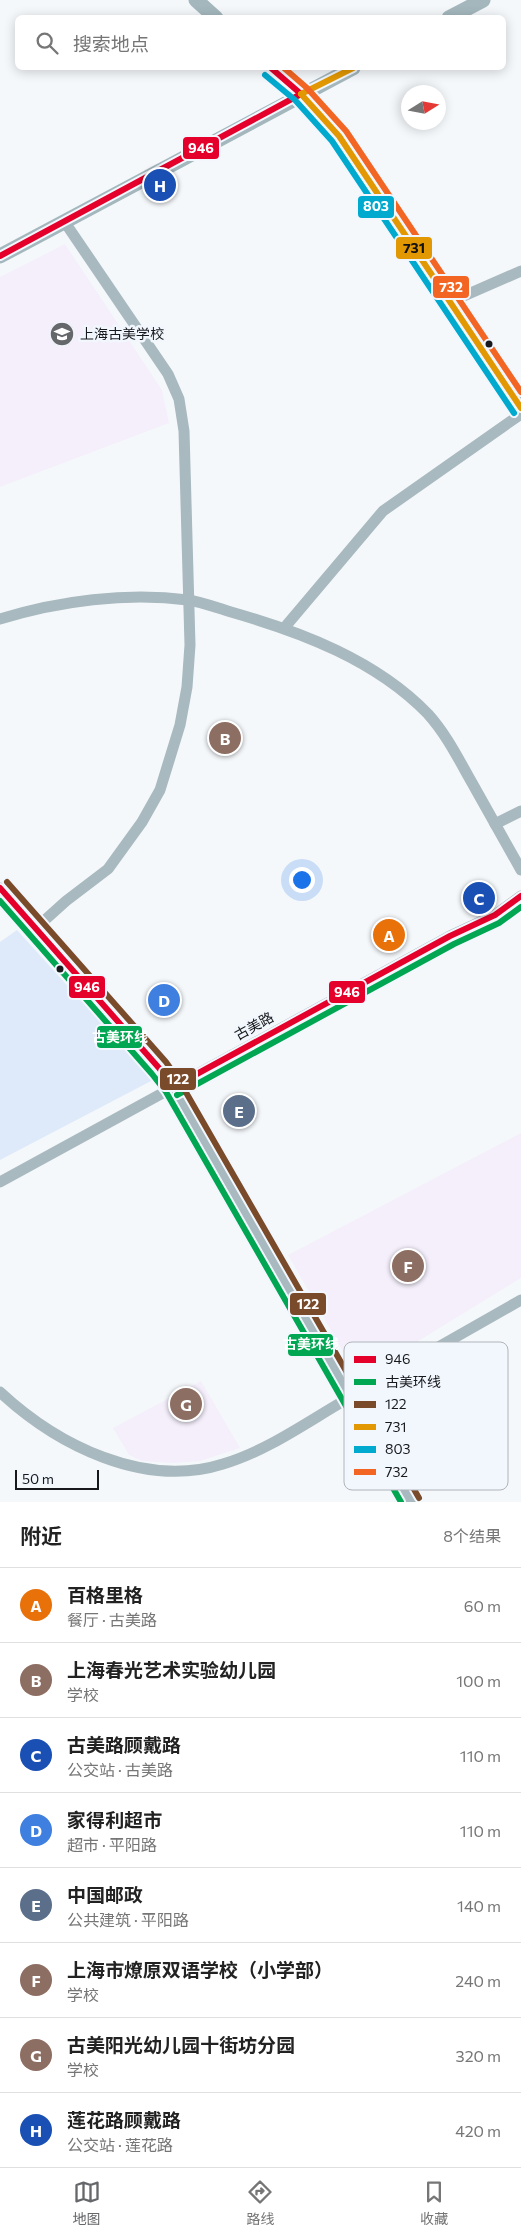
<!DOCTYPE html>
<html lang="zh">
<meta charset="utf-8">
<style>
:root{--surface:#fff;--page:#f2f2f2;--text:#222;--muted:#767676;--line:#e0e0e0;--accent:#65676a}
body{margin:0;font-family:Commissioner,"Noto Sans SC",sans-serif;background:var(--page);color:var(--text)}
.compass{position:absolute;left:401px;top:85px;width:45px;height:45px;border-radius:50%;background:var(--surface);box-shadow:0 2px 12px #0003;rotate:79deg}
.scale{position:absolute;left:15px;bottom:12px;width:84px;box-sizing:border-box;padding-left:5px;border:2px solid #17191c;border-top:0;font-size:14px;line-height:18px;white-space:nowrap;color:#17191c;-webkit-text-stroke:4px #f2f7fe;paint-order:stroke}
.you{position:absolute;left:301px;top:879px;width:18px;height:18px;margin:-12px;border:4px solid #fff;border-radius:50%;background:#1a73e8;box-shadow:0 0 0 8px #1a73e833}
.badge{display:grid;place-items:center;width:32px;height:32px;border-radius:50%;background:var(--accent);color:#fff;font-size:16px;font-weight:700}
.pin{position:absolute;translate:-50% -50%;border:2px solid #fff;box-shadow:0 1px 5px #0006}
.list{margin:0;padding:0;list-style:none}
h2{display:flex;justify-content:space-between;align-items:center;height:65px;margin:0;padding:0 20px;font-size:21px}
h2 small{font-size:16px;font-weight:400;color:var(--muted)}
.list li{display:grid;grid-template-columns:32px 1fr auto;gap:15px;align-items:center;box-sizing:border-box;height:75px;padding:0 20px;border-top:1px solid var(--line)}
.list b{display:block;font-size:19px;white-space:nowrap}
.list p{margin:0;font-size:16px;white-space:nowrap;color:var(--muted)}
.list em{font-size:16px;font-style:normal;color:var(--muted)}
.icon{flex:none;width:28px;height:28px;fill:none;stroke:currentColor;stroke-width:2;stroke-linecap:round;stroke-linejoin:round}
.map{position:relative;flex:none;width:521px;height:1502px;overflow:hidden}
.search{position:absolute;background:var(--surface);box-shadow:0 2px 12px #0003;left:15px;right:15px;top:15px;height:55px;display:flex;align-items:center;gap:12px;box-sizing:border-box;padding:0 18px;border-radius:8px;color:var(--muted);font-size:19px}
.sheet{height:665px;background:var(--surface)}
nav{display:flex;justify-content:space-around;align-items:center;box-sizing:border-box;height:70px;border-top:1px solid var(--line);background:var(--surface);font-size:14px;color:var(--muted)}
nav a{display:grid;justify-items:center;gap:2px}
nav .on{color:var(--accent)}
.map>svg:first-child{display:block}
</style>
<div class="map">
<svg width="521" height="1502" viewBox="0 0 521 1502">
<rect width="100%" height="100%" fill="#f5f8fb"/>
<g fill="#f4effb">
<polygon points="65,244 162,390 169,423 0,487 0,277"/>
<polygon points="521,1133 521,1278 358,1378 288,1255"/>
<polygon points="201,1381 240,1448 200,1461 174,1463 142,1461 129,1455 113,1428"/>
</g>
<polygon fill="#deeafa" points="17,930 153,1080 0,1160 0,942"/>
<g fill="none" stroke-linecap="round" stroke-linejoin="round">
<g stroke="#a8b9bf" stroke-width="11">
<polyline points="450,302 521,271"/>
<path d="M0,619C59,601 126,592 188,600C202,602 217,608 231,612C301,632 376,660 428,714C446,734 458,758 471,781C488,811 504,840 521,870"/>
<polyline points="285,627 383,511 521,414"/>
<polyline points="495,824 521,811"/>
<polyline points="0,888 159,1068 173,1087 411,1502"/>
<polyline points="36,928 66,901 108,869 142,822 160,790 180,725 187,687 190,645 184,431 179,399 168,374 64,221"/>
<polyline points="0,1182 450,936 495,915 521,896"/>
<path d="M0,1392C57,1445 144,1489 223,1464C267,1451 307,1422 347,1399C405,1366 463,1333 521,1300"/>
</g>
<g stroke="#a3b7bd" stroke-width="15">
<polyline points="196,0 216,18"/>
<polyline points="449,18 483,0"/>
<polyline points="271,68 301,94 339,136 521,408"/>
<polyline points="0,256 353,68"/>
</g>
<g stroke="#f2f7fe" stroke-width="10">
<g id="bus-1">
<polyline points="0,256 301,94 271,68"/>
<polyline points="0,888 159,1068 173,1087"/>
<polyline points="173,1087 450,936 495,915 521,896"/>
</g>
</g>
<g stroke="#f2f7fe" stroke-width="10">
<g id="bus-2">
<polyline points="0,901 152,1074 166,1092 401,1502"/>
<polyline points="177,1095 454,944 499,923 521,907"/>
</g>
</g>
<g stroke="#f2f7fe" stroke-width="10">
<polyline id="bus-3" points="7,882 166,1062 180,1082 419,1498"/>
</g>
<g stroke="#f2f7fe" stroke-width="10">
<g id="bus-4">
<polyline points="301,94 339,136 521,408"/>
<polyline points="301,94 353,68"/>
</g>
</g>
<g stroke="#f2f7fe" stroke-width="10">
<polyline id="bus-5" points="265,75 295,100 332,141 514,413"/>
</g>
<g stroke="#f2f7fe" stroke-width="10">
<polyline id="bus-6" points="284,68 307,88 346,131 521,392"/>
</g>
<use href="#bus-1" stroke="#e4002b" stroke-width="6"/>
<use href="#bus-2" stroke="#00a651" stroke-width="6"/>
<use href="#bus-3" stroke="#7a4b2a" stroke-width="6"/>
<use href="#bus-4" stroke="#e19803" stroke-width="6"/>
<use href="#bus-5" stroke="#00a9ce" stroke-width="6"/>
<use href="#bus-6" stroke="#f26522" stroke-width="6"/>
</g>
<defs>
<g id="school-disc" transform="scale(1.25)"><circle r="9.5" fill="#65676a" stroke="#f2f7fe"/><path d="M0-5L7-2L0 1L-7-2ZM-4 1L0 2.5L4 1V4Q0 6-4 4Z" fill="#fff"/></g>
</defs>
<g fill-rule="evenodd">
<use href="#school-disc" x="62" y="334"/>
</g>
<g fill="#17191c" stroke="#f2f7fe" stroke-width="2">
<circle cx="489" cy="344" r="4.5"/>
<circle cx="60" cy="969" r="4.5"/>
</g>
<g text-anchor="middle" stroke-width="5" stroke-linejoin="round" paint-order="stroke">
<g font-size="14" fill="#17191c" stroke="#f2f7fe" text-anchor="start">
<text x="80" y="339">上海古美学校</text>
</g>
<g font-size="14" fill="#17191c" stroke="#f2f7fe">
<text transform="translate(254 1026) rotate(-29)" y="5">古美路</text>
</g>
</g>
<rect x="344" y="1342" width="164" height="148" rx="8" fill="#f2f7fe" stroke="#b0b4ba" stroke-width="1"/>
<rect x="354" y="1356" width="22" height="7" fill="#e4002b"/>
<rect x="354" y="1379" width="22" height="6" fill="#00a651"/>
<rect x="354" y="1401" width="22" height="7" fill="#7a4b2a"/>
<rect x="354" y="1424" width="22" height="6" fill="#e19803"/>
<rect x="354" y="1446" width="22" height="7" fill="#00a9ce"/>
<rect x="354" y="1469" width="22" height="6" fill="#f26522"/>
<g font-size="14" fill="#17191c">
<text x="385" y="1364">946</text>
<text x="385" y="1387">古美环线</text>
<text x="385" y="1409">122</text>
<text x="385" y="1432">731</text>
<text x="385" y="1454">803</text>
<text x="385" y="1477">732</text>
</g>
<g stroke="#f2f7fe" stroke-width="2">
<rect x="182" y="136" width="38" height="24" rx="5" fill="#e4002b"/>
<rect x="357" y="195" width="38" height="24" rx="5" fill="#00a9ce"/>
<rect x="395" y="236" width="38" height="24" rx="5" fill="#e19803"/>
<rect x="432" y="275" width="38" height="24" rx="5" fill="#f26522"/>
<rect x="68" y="975" width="38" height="24" rx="5" fill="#e4002b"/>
<rect x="328" y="980" width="38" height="24" rx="5" fill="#e4002b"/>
<rect x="96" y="1025" width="47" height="24" rx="5" fill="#00a651"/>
<rect x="159" y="1067" width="38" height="24" rx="5" fill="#7a4b2a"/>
<rect x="289" y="1292" width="38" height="24" rx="5" fill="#7a4b2a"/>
<rect x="287" y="1333" width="47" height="24" rx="5" fill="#00a651"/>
</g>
<g font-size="14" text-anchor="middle" font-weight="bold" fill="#fff">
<text x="201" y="153">946</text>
<text x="376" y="211">803</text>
<text x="451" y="292">732</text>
<text x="87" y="992">946</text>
<text x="347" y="997">946</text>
<text x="120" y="1042">古美环线</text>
<text x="178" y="1084">122</text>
<text x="308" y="1309">122</text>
<text x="311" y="1349">古美环线</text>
</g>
<g font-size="14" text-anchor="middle" font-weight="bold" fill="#111">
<text x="414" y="253">731</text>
</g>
</svg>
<svg class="compass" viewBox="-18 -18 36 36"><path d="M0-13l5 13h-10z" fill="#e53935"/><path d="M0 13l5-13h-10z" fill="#767676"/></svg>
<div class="scale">50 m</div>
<div class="you"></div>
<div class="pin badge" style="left:389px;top:935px;background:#e8710a">A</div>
<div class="pin badge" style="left:225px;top:738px;background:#8d6e63">B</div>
<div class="pin badge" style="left:479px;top:898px;background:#1a4fb4">C</div>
<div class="pin badge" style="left:164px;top:1000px;background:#3f7fe0">D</div>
<div class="pin badge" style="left:239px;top:1111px;background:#5c6f8a">E</div>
<div class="pin badge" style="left:408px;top:1266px;background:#8d6e63">F</div>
<div class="pin badge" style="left:186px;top:1404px;background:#8d6e63">G</div>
<div class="pin badge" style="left:160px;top:185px;background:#1a4fb4">H</div>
<div class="search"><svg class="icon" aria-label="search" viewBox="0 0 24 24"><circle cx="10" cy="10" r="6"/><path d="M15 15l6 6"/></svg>搜索地点</div>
</div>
<section class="sheet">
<h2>附近<small>8个结果</small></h2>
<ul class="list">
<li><span class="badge" style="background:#e8710a">A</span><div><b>百格里格</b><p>餐厅 · 古美路</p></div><em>60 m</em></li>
<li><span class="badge" style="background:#8d6e63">B</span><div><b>上海春光艺术实验幼儿园</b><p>学校</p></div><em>100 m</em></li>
<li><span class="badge" style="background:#1a4fb4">C</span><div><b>古美路顾戴路</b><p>公交站 · 古美路</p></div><em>110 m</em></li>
<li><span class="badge" style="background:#3f7fe0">D</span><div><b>家得利超市</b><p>超市 · 平阳路</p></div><em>110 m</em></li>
<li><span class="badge" style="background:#5c6f8a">E</span><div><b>中国邮政</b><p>公共建筑 · 平阳路</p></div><em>140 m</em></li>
<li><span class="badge" style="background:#8d6e63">F</span><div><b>上海市燎原双语学校（小学部）</b><p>学校</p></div><em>240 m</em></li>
<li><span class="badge" style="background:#8d6e63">G</span><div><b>古美阳光幼儿园十街坊分园</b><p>学校</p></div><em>320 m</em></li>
<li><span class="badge" style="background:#1a4fb4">H</span><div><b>莲花路顾戴路</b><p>公交站 · 莲花路</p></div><em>420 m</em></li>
</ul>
</section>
<nav>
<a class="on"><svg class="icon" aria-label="map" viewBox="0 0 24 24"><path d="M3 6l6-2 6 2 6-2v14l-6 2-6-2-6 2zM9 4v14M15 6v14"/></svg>地图</a>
<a><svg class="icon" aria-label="directions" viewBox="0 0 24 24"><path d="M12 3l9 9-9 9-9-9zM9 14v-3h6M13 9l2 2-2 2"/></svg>路线</a>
<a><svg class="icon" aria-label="saved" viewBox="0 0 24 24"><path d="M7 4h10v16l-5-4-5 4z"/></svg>收藏</a>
</nav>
